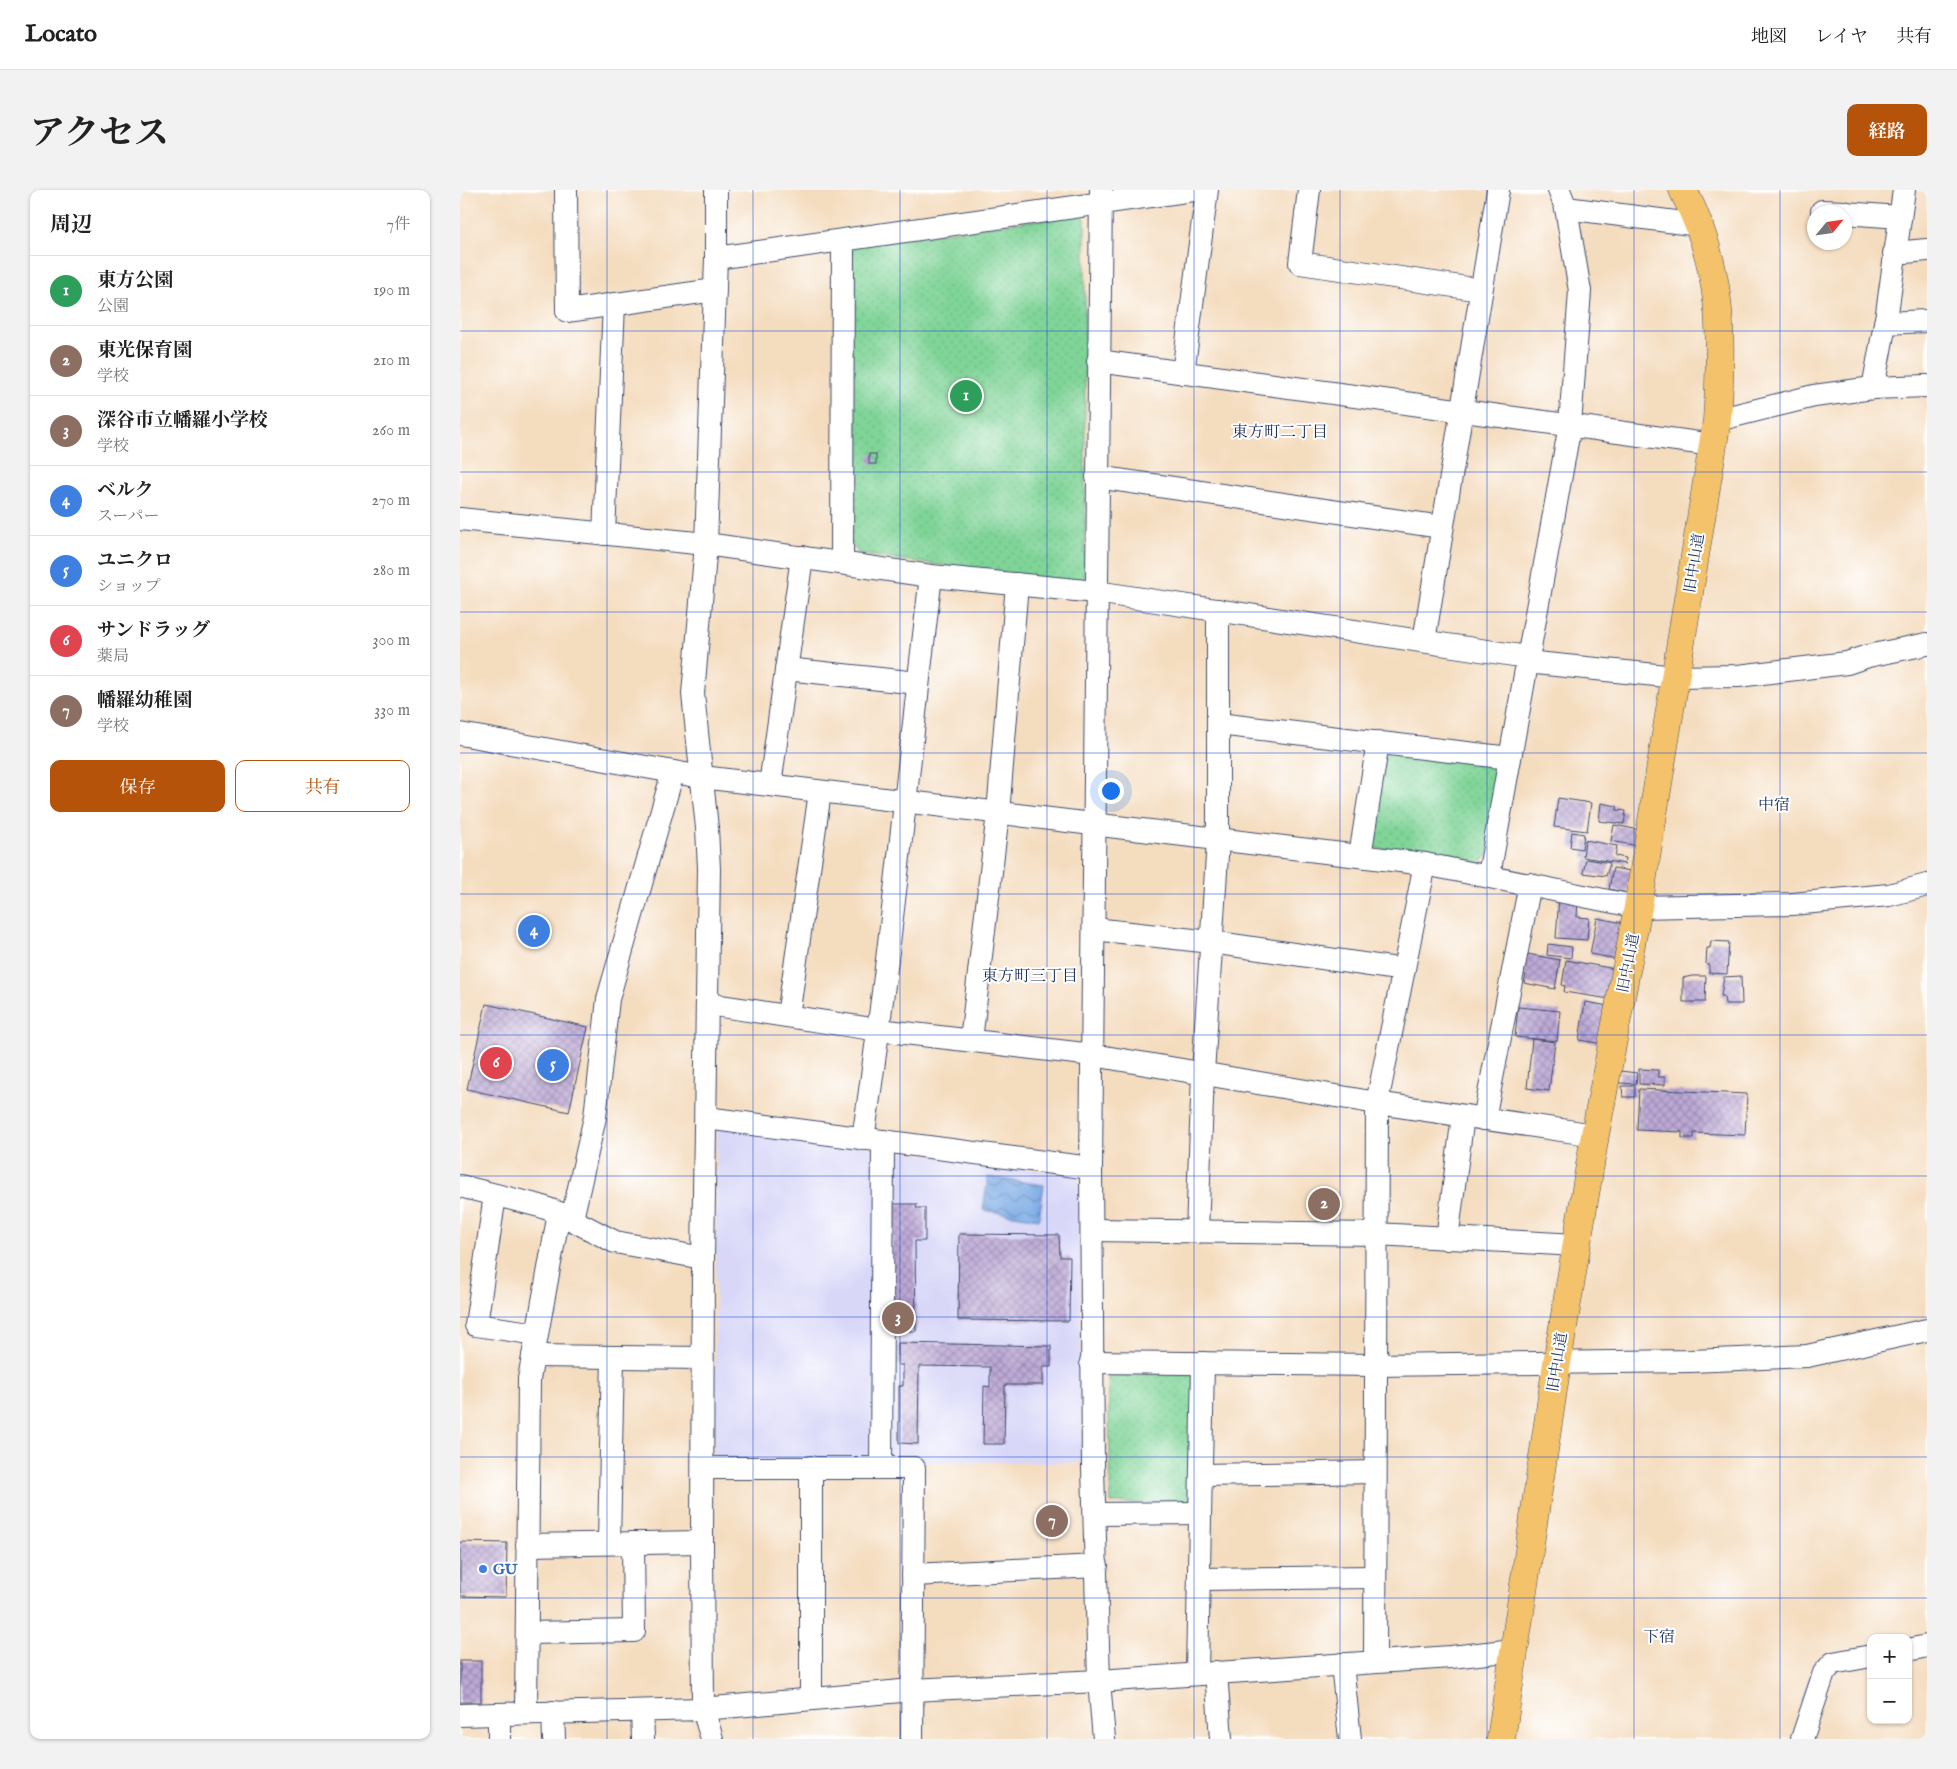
<!DOCTYPE html>
<html lang="ja">
<meta charset="utf-8">
<style>
:root{--surface:#fff;--page:#f2f2f2;--text:#222;--muted:#767676;--line:#e0e0e0;--accent:#b45309}
body{margin:0;font-family:"IM FELL English","Noto Serif JP",serif;background:var(--page);color:var(--text)}
.controls{position:absolute;right:15px;bottom:15px;display:grid;overflow:hidden;border-radius:10px;box-shadow:0 1px 4px #0004}
.controls button{width:45px;height:45px;display:grid;place-items:center;padding:0;border:0;border-bottom:1px solid var(--line);background:var(--surface);color:var(--text);font:25px sans-serif}
.compass{position:absolute;left:1347px;top:15px;width:45px;height:45px;border-radius:50%;background:var(--surface);box-shadow:0 1px 4px #0004;rotate:61deg}
.you{position:absolute;left:650px;top:600px;width:18px;height:18px;margin:-12px;border:4px solid #fff;border-radius:50%;background:#1a73e8;box-shadow:0 0 0 8px #1a73e833}
.badge{display:grid;place-items:center;width:32px;height:32px;border-radius:50%;background:var(--accent);color:#fff;font-size:16px;font-weight:700}
.pin{position:absolute;translate:-50% -50%;border:2px solid #fff;box-shadow:0 1px 5px #0006}
.list{margin:0;padding:0;list-style:none}
h2{display:flex;justify-content:space-between;align-items:center;height:65px;margin:0;padding:0 20px;font-size:21px}
h2 small{font-size:16px;font-weight:400;color:var(--muted)}
.list li{display:grid;grid-template-columns:32px 1fr auto;gap:15px;align-items:center;box-sizing:border-box;height:70px;padding:0 20px;border-top:1px solid var(--line)}
.list b{display:block;font-size:19px;white-space:nowrap}
.list p{margin:0;font-size:16px;white-space:nowrap;color:var(--muted)}
.list em{font-size:16px;font-style:normal;color:var(--muted)}
.actions{display:flex;gap:10px;padding:15px 20px}
.actions a{flex:1;padding:11px 0;border:1px solid var(--accent);border-radius:10px;text-align:center;font-size:18px;color:var(--accent)}
.actions .main{background:var(--accent);color:#fff}
.map{position:relative;flex:none;width:1467px;height:1549px;overflow:hidden;border-radius:10px}
header{display:flex;align-items:center;gap:30px;box-sizing:border-box;height:70px;padding:0 25px;background:var(--surface);border-bottom:1px solid var(--line)}
header strong{font-size:24px}
nav{display:flex;gap:28px;margin-inline-start:auto;font-size:18px}
.intro{display:flex;align-items:center;justify-content:space-between;box-sizing:border-box;height:120px;padding:0 30px}
h1{margin:0;font-size:35px}
.button{padding:12px 22px;border-radius:10px;background:var(--accent);color:#fff;font-size:18px;font-weight:700}
main{display:flex;gap:30px;padding:0 30px}
aside{flex:1;background:var(--surface);border-radius:10px;box-shadow:0 1px 4px #0004}
.map>svg:first-child{display:block}
</style>
<header>
<strong>Locato</strong>
<nav><a>地図</a><a>レイヤ</a><a>共有</a></nav>
</header>
<div class="intro"><h1>アクセス</h1><a class="button">経路</a></div>
<main>
<aside>
<h2>周辺<small>7件</small></h2>
<ul class="list">
<li><span class="badge" style="background:#2e9e5b">1</span><div><b>東方公園</b><p>公園</p></div><em>190 m</em></li>
<li><span class="badge" style="background:#8d6e63">2</span><div><b>東光保育園</b><p>学校</p></div><em>210 m</em></li>
<li><span class="badge" style="background:#8d6e63">3</span><div><b>深谷市立幡羅小学校</b><p>学校</p></div><em>260 m</em></li>
<li><span class="badge" style="background:#3f7fe0">4</span><div><b>ベルク</b><p>スーパー</p></div><em>270 m</em></li>
<li><span class="badge" style="background:#3f7fe0">5</span><div><b>ユニクロ</b><p>ショップ</p></div><em>280 m</em></li>
<li><span class="badge" style="background:#e0444e">6</span><div><b>サンドラッグ</b><p>薬局</p></div><em>300 m</em></li>
<li><span class="badge" style="background:#8d6e63">7</span><div><b>幡羅幼稚園</b><p>学校</p></div><em>330 m</em></li>
</ul>
<div class="actions"><a class="main">保存</a><a>共有</a></div>
</aside>
<div class="map">
<svg width="1467" height="1549" viewBox="0 0 1467 1549">
<defs>
<pattern id="grass-dots" width="8" height="8" patternUnits="userSpaceOnUse" patternTransform="scale(1.25)"><rect width="8" height="8" fill="#7fd497"/><path d="M2 2h.1M6 6h.1" fill="none" stroke="#6db685" stroke-width="1.8" stroke-linecap="round"/></pattern>
<pattern id="water-waves" width="16" height="10" patternUnits="userSpaceOnUse" patternTransform="scale(1.25)"><rect width="16" height="10" fill="#7babe5"/><path d="M0 5q4-4 8 0t8 0" fill="none" stroke="#648cbd"/></pattern>
<pattern id="building-cross-hatch" width="8" height="8" patternUnits="userSpaceOnUse" patternTransform="scale(1.25)"><rect width="8" height="8" fill="#bda9d6"/><path d="M0 0l8 8M0 8l8-8" fill="none" stroke="#998ab1"/></pattern>
</defs>
<rect width="100%" height="100%" fill="#fff"/>
<filter id="ink" filterUnits="userSpaceOnUse"><feTurbulence type="fractalNoise" baseFrequency=".02" numOctaves="2"/><feDisplacementMap in="SourceGraphic" scale="10" xChannelSelector="R" yChannelSelector="G"/><feConvolveMatrix kernelMatrix="1 2 1 2 8 2 1 2 1" color-interpolation-filters="sRGB"/></filter>
<filter id="wash" filterUnits="userSpaceOnUse"><feTurbulence type="fractalNoise" baseFrequency=".0096" numOctaves="4" result="noise"/><feDisplacementMap in="SourceGraphic" scale="20" xChannelSelector="R" yChannelSelector="G"/><feGaussianBlur stdDeviation="1.12" result="paint"/><feColorMatrix in="noise" values="0 0 0 0 0 0 0 0 0 0 0 0 0 0 0 0 0 1.4 0 .05"/><feComposite in="paint" operator="in"/></filter>
<g filter="url(#wash)">
<rect width="100%" height="100%" fill="#f4dcbe"/>
<polygon fill="#d8d7f8" points="262,937 614,985 619,989 622,1273 259,1270 254,1267 257,942"/>
<g fill="url(#grass-dots)" stroke="#4d827a">
<polygon points="619,24 625,29 625,389 617,394 399,364 387,348 392,55"/>
<polygon points="932,561 1042,574 1027,666 1017,675 909,657 921,566"/>
<polygon points="729,1182 736,1187 733,1312 651,1313 648,1186"/>
</g>
<polygon fill="url(#water-waves)" stroke="#4b6da2" points="528,987 584,995 579,1029 523,1020"/>
<g fill="none" stroke-linecap="round" stroke-linejoin="round">
<polyline stroke="#7babe5" stroke-width="4.5" points="1344,1510 1351,1489"/>
</g>
<g id="blocks">
<g fill="url(#building-cross-hatch)">
<rect x="409" y="264" width="7" height="10"/>
<polygon points="1098,608 1131,613 1127,641 1094,637"/>
<polygon points="1141,613 1157,616 1157,620 1166,621 1164,634 1139,631"/>
<polygon points="1154,635 1180,640 1178,656 1151,651"/>
<polygon points="1112,642 1124,644 1122,659 1110,657"/>
<polygon points="1125,650 1157,656 1155,666 1166,668 1165,674 1123,667"/>
<polygon points="1126,669 1150,673 1146,686 1123,683"/>
<polygon points="1153,678 1171,681 1167,703 1149,699"/>
<polygon points="1099,707 1118,708 1117,727 1129,728 1127,750 1096,748"/>
<polygon points="1137,728 1163,733 1156,769 1130,764"/>
<polygon points="1251,751 1269,752 1267,784 1249,783 1249,775 1246,774 1247,758 1250,758"/>
<polygon points="1088,754 1112,757 1111,768 1087,765"/>
<polygon points="1062,763 1100,770 1095,799 1064,793 1066,785 1058,783"/>
<polygon points="1106,770 1155,779 1150,809 1104,802 1105,796 1102,795"/>
<polygon points="1232,786 1246,786 1245,812 1223,812 1223,788"/>
<polygon points="1281,786 1282,814 1265,814 1264,806 1261,806 1264,787"/>
<polygon points="1125,812 1149,816 1143,854 1119,850"/>
<polygon points="26,814 128,837 109,922 7,899"/>
<polygon points="1058,817 1100,821 1097,851 1055,847"/>
<polygon points="1072,849 1095,852 1089,901 1067,898"/>
<polygon points="1179,879 1198,880 1198,887 1205,887 1205,895 1179,894"/>
<polygon points="1160,881 1177,883 1176,894 1159,893"/>
<polygon points="1162,896 1175,896 1175,907 1163,907"/>
<polygon points="1179,899 1287,904 1285,945 1234,943 1234,948 1222,948 1222,942 1177,940"/>
<polygon points="432,1014 457,1014 456,1018 465,1018 465,1051 455,1051 456,1141 436,1141 436,1128 432,1128"/>
<polygon points="499,1044 599,1045 600,1067 610,1067 609,1131 498,1130"/>
<polygon points="438,1153 591,1156 591,1177 583,1177 583,1195 545,1195 544,1254 523,1254 524,1196 530,1197 530,1177 459,1176 458,1254 439,1253 439,1196 443,1196 443,1175 438,1175"/>
<polygon points="0,1352 47,1353 46,1407 0,1406"/>
<rect x="0" y="1471" width="21" height="41"/>
</g>
</g>
</g>
<g filter="url(#ink)">
<use href="#blocks" fill-opacity="0" stroke="#3c496c" stroke-width="1"/>
<g fill="none" stroke-linecap="round" stroke-linejoin="round">
<g stroke="#3c496c" stroke-width="24">
<g id="minor">
<polyline points="106,0 107,121 255,100"/>
<polyline points="641,0 631,978 633,1277 639,1491 644,1549"/>
<polyline points="849,0 840,73 1021,100"/>
<polyline points="1106,18 1239,35"/>
<polyline points="1362,21 1384,22"/>
<polyline points="1384,23 1440,27"/>
<polyline points="1434,63 1467,60"/>
<polyline points="256,68 733,0"/>
<polyline points="1425,133 1467,131"/>
<polyline points="638,171 1253,255"/>
<polyline points="723,183 747,0"/>
<polyline points="1413,198 1427,123 1444,0"/>
<polyline points="1257,230 1354,206 1413,198 1467,196"/>
<polyline points="637,287 982,337"/>
<polyline points="0,329 246,354 471,386 636,402 1067,467"/>
<polyline points="144,344 154,114"/>
<polyline points="382,372 383,51"/>
<polyline points="964,451 1038,0"/>
<polyline points="1066,472 1216,487 1278,486 1387,473 1408,466 1467,454"/>
<polyline points="326,479 458,493"/>
<polyline points="758,534 1050,568"/>
<polyline points="0,544 242,587 965,674 1178,717 1332,714 1429,705 1467,695"/>
<polyline points="310,595 342,367"/>
<polyline points="900,666 918,552"/>
<polyline points="1029,685 1110,235 1120,101 1106,18 1099,0"/>
<polyline points="634,739 751,752 944,780"/>
<polyline points="248,814 419,840 633,865 917,913 1135,945"/>
<polyline points="328,826 360,602"/>
<polyline points="511,850 538,623 557,394"/>
<polyline points="246,928 631,978"/>
<polyline points="1024,929 1070,694"/>
<path d="M403,949C431,762 448,574 471,386"/>
<polyline points="0,996 80,1016 99,1023"/>
<polyline points="35,1005 16,1135 77,1144"/>
<polyline points="112,1029 135,927 148,809 213,582"/>
<polyline points="632,1040 916,1044 1116,1055"/>
<polyline points="737,1042 743,883 758,650 758,420"/>
<polyline points="987,1049 1003,926"/>
<polyline points="73,1166 242,1168"/>
<polyline points="631,1172 916,1175 1231,1171 1347,1166 1467,1140"/>
<polyline points="351,1277 351,1509"/>
<polyline points="243,1278 454,1278 452,1549"/>
<polyline points="421,1278 423,951"/>
<polyline points="741,1285 915,1282"/>
<polyline points="635,1324 740,1323"/>
<polyline points="149,1353 153,1167"/>
<polyline points="67,1355 242,1352"/>
<polyline points="453,1385 637,1376"/>
<polyline points="739,1389 915,1387"/>
<polyline points="67,1443 174,1441 173,1353"/>
<polyline points="1448,1460 1467,1456"/>
<polyline points="915,1472 917,913 965,674"/>
<polyline points="882,1474 890,1549"/>
<polyline points="756,1482 761,1549"/>
<polyline points="737,1483 743,1173"/>
<polyline points="182,1521 183,1549"/>
<polyline points="93,1522 94,1549"/>
<polyline points="66,1523 69,1189 99,1023 155,1052 243,1068"/>
<polyline points="0,1525 243,1519 452,1500 639,1491 991,1467 1054,1460"/>
<polyline points="39,1549 39,1524"/>
<polyline points="252,1549 243,1519 242,1352 243,1068 249,679 247,638 233,504 246,354 256,68 256,0"/>
<polyline points="1342,1549 1364,1483 1373,1473 1411,1466"/>
</g>
</g>
<g stroke="#3c496c" stroke-width="29">
<path id="major" d="M1041,1549L1097,1173L1135,945L1178,717L1257,230C1263,146 1263,77 1223,0"/>
</g>
<use href="#minor" stroke="#fff" stroke-width="22"/>
<use href="#major" stroke="#f3c26a" stroke-width="28"/>
</g>
</g>
<path fill="none" stroke="#1d4ed8" stroke-width="1" stroke-opacity="0.55" d="M147,0V1549M293,0V1549M440,0V1549M587,0V1549M734,0V1549M880,0V1549M1027,0V1549M1174,0V1549M1320,0V1549M0,141H1467M0,282H1467M0,422H1467M0,563H1467M0,704H1467M0,845H1467M0,986H1467M0,1127H1467M0,1267H1467M0,1408H1467"/>
<circle fill="#3f7fe0" stroke="#fff" stroke-width="2" cx="23" cy="1379" r="5"/>
<g text-anchor="middle" stroke-width="4" stroke-linejoin="round" paint-order="stroke">
<g font-size="15" fill="#1b2f5e" stroke="#fff">
<text transform="translate(1234 373) rotate(-81)" y="5">旧中山道</text>
<text transform="translate(1168 773) rotate(-79)" y="5">旧中山道</text>
<text transform="translate(1097 1172) rotate(-81)" y="5">旧中山道</text>
</g>
<g font-size="15" font-weight="bold" fill="#366cbe" stroke="#fff" text-anchor="start">
<text x="33" y="1384">GU</text>
</g>
<g font-size="16" fill="#1b2f5e" stroke="#fff">
<text x="820" y="247">東方町二丁目</text>
<text x="1314" y="620">中宿</text>
<text x="570" y="791">東方町三丁目</text>
<text x="1199" y="1452">下宿</text>
</g>
</g>
</svg>
<div class="controls">
<button>+</button>
<button>−</button>
</div>
<svg class="compass" viewBox="-18 -18 36 36"><path d="M0-13l5 13h-10z" fill="#e53935"/><path d="M0 13l5-13h-10z" fill="#767676"/></svg>
<div class="you"></div>
<div class="pin badge" style="left:506px;top:206px;background:#2e9e5b">1</div>
<div class="pin badge" style="left:864px;top:1014px;background:#8d6e63">2</div>
<div class="pin badge" style="left:438px;top:1128px;background:#8d6e63">3</div>
<div class="pin badge" style="left:74px;top:741px;background:#3f7fe0">4</div>
<div class="pin badge" style="left:93px;top:875px;background:#3f7fe0">5</div>
<div class="pin badge" style="left:36px;top:873px;background:#e0444e">6</div>
<div class="pin badge" style="left:592px;top:1331px;background:#8d6e63">7</div>
</div>
</main>
